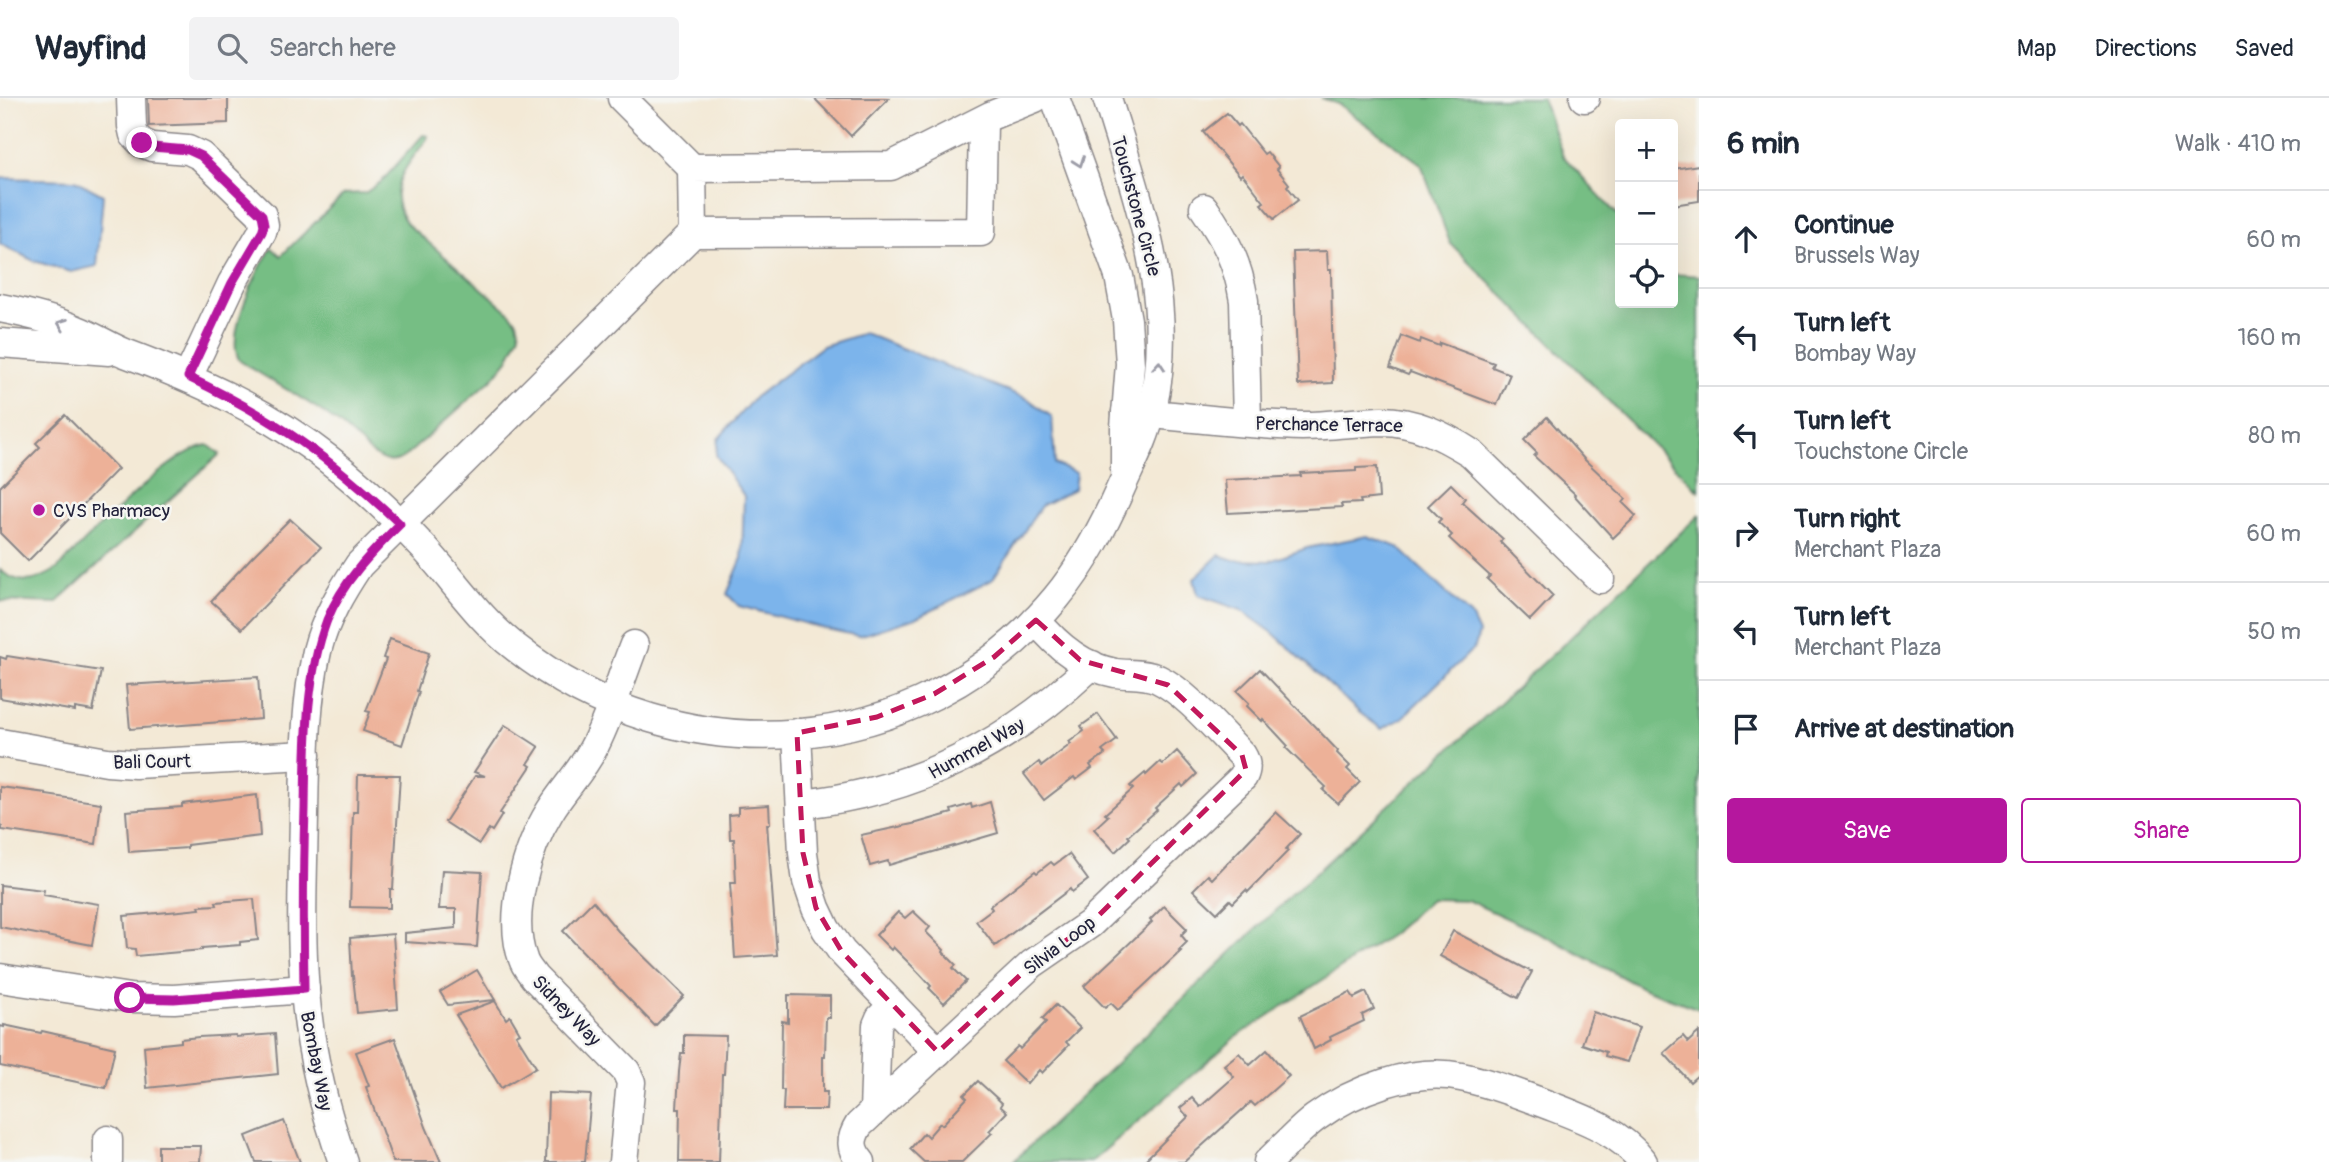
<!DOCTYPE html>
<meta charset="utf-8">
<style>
:root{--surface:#fff;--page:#f2f2f3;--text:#1f2937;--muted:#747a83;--line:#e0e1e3;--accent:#b5179e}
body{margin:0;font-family:Pangolin,sans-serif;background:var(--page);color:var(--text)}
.controls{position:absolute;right:21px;top:21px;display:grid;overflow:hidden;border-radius:7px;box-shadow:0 7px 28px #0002}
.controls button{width:63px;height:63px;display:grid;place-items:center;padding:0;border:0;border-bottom:2px solid var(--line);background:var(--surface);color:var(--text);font:35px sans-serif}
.stop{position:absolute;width:21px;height:21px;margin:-16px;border:5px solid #b5179e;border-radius:50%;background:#fff}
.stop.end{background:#b5179e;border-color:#fff;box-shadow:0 2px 7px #0008}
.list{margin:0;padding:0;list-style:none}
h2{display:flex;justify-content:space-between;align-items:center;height:91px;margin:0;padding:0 28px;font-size:30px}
h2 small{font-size:23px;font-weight:400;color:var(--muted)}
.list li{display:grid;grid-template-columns:46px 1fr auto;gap:21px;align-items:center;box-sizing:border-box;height:98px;padding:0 28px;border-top:2px solid var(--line)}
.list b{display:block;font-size:26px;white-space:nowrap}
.list p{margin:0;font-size:23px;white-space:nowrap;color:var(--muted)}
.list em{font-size:23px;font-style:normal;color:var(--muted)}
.actions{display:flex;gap:14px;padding:21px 28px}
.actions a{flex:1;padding:16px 0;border:2px solid var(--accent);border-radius:7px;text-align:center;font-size:24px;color:var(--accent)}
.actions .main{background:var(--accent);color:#fff}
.icon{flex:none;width:38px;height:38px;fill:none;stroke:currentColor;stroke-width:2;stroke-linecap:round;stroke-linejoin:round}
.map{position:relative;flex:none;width:1699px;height:1064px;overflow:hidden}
header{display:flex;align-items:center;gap:42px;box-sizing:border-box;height:98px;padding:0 35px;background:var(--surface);border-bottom:2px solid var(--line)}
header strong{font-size:33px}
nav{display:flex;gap:38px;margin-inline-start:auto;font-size:24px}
.search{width:490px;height:63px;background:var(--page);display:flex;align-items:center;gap:18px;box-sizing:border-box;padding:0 24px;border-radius:7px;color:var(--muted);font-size:26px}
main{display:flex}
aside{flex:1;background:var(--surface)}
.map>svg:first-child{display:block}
</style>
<header>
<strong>Wayfind</strong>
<div class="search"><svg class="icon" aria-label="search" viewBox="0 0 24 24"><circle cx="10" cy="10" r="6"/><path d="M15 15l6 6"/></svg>Search here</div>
<nav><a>Map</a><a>Directions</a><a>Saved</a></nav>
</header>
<main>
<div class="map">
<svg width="1699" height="1064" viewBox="0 0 1699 1064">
<rect width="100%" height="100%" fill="#f6f6f2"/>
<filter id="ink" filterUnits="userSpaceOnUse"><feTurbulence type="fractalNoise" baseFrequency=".0143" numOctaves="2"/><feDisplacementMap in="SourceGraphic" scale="14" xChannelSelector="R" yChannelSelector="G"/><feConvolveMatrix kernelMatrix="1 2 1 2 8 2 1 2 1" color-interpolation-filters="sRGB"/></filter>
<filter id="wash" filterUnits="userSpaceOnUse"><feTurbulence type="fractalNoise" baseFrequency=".00686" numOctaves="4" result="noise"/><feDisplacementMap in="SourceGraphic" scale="28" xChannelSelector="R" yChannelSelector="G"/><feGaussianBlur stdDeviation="1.57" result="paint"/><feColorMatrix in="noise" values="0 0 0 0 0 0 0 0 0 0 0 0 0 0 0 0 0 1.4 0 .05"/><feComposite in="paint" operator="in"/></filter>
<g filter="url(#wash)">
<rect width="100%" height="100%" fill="#f3e9d6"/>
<g fill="#76be84" stroke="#4c7060" stroke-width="2">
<polygon points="1321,0 1542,0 1563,58 1620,120 1620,205 1673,205 1673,176 1699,178 1699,393 1450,145 1421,66 1338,6"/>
<path d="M423,37L428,38L427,41C406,69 383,92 407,126L508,213L517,223L520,236L508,262L493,280L407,357C401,361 395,365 387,363C374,360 363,347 353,338C319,307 278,288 240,263C224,240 256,172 272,150L281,158L344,96L365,95L382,83Z"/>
<path d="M208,347L220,356L56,505L0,503V472C21,489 36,484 57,471C87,442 170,352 208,347Z"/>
<polygon points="1699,417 1699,911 1642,890 1552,841 1467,802 1430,801 1392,836 1235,940 1091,1064 1013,1064 1284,804 1567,543"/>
</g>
<g fill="#7bb4eb" stroke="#4e6b93" stroke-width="2">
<polygon points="0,80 75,82 103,97 97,168 71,174 34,163 0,146"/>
<polygon points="864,235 1028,301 1052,319 1055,366 1076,375 1074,391 1041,408 992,482 916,520 859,538 826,531 739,508 727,496 742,460 744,398 716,357 718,341 755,299 823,248"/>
<polygon points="1367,438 1398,449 1471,518 1479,535 1475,549 1401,621 1382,631 1360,615 1273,535 1241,512 1198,497 1194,481 1219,457 1234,462 1270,463 1307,450"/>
</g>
<g id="blocks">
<g fill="#edb198">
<polygon points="148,0 228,0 228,25 149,28"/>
<polygon points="814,0 889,0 851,38"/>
<polygon points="1227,15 1238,28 1240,26 1264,56 1267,54 1279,69 1277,71 1289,86 1287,88 1298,102 1274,121 1261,106 1264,104 1242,76 1240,78 1203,34"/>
<polygon points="1699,67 1699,103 1673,107 1673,71"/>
<polygon points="1327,153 1328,172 1331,172 1333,285 1298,287 1293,154"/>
<polygon points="1402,238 1420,245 1421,241 1439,248 1440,245 1494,265 1492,269 1510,276 1497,307 1410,274 1408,277 1390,270"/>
<polygon points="65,317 118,371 28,463 0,435 0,389 40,349 36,345"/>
<polygon points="1547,319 1584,361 1626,401 1623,405 1636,418 1613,440 1574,397 1575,396 1534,358 1537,355 1524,342"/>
<polygon points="1377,369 1379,400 1360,402 1361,405 1341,406 1342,409 1228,415 1225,382 1301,378 1300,375 1320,374 1320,375 1356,373 1356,370"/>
<polygon points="1451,386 1465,400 1462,404 1503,441 1500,444 1553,498 1530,522 1487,481 1490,478 1449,440 1452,437 1438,424 1441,421 1428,408"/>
<polygon points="290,421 321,449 242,531 211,503 251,460"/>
<polygon points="390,541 429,555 417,593 419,594 402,647 363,633 370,614 366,613 386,561 383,560"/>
<polygon points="7,558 101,573 93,613 75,610 75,613 0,600 0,559 6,561"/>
<polygon points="1260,571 1338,653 1337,655 1350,668 1347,671 1360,684 1338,706 1323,692 1326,689 1286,650 1288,648 1263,621 1262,623 1247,608 1249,605 1237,593"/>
<polygon points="258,579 261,621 130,631 126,587"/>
<polygon points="1098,616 1117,642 1102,653 1105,656 1090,667 1092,670 1076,682 1074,679 1044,702 1024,676 1039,664 1042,668 1071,646 1069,644 1084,633 1081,628"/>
<polygon points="505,627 539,649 528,666 531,668 500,715 502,717 492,733 489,731 479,746 445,724 475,678 485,678 474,674"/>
<polygon points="1177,653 1197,676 1183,689 1181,686 1155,710 1157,712 1128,738 1130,740 1115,754 1094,731 1108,718 1105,716 1133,691 1130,688 1145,675 1146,677 1160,664 1163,666"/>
<polygon points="358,677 400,677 393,791 390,791 390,810 350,809 353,714 357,714"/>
<polygon points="0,689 46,695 46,697 101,705 96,746 2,732 2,729 0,728"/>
<polygon points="257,697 260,738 187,747 187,750 129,754 126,713 182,709 182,706"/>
<polygon points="990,704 998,735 889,767 888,763 870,768 861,737 917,725 952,715 951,712 971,706 972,710"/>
<polygon points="769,707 770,726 767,726 777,857 735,860 730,785 736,785 734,741 730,741 729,717 738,716 738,709"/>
<polygon points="1276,714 1300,736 1286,751 1288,753 1248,794 1246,792 1233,805 1230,802 1217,815 1193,792 1208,777 1212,781"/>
<polygon points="1069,756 1088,782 1072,794 1070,791 995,848 976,823 992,811 990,808 1035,773 1037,775 1051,764 1054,767"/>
<polygon points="442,772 482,774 477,849 405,844 405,835 456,830 456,811 439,811"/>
<polygon points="0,787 44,792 43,797 99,806 92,847 0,829"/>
<polygon points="254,801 258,842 240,844 240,847 202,850 202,852 136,858 135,851 127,850 124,818 180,813 200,811 199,808 217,807 216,804"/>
<polygon points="593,803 618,833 684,898 655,928 563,833"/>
<polygon points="1164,808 1187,831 1181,837 1187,844 1179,852 1181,853 1118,912 1111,905 1105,910 1084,888 1152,824 1150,822"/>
<polygon points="913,813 930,829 926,834 944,852 943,854 956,867 953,870 966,883 944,905 929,890 931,888 919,875 893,849 891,852 876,837 898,814 905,820"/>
<polygon points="1453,833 1532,874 1518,900 1440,858"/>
<polygon points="393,836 398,911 357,915 353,878 352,878 350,840"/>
<polygon points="477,872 495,902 448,907 440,894"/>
<polygon points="1350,894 1354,900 1366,894 1374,911 1362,917 1364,923 1330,939 1331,942 1314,951 1300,918"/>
<polygon points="788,897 830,898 830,920 826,920 825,958 823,958 823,994 827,994 826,1012 783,1012 784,992 781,992 782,923 788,924"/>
<polygon points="495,903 506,921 510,918 520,935 516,937 536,969 501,990 456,917"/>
<polygon points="1056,907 1080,930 1066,944 1069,947 1042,975 1039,972 1027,986 1003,963 1018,948 1020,951 1046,924 1042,921"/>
<polygon points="1593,914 1639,929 1627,964 1605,958 1606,954 1582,946"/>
<polygon points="4,927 41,935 42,933 115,950 106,990 0,968 0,928 4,929"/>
<polygon points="1699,934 1699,976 1690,984 1664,955 1683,938 1688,944"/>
<polygon points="275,936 278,976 147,990 144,948 181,944 181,941 199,939 236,937 236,939"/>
<polygon points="684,937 726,938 724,976 722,976 719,1064 679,1064 680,1011 677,1011 679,974 681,955 684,955"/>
<polygon points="395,940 426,1029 441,1064 393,1064 379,1025 366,989 369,988 356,954"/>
<polygon points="1267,952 1289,978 1255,1008 1251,1004 1184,1064 1143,1064 1188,1019 1180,1010 1192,1000 1200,1009 1234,979 1224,967 1239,955 1250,967"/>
<polygon points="978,983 1002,1005 1000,1008 1007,1014 989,1033 992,1035 962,1064 924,1064 910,1051 924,1035 928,1039 940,1025 942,1027 967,1000 964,997"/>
<polygon points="548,995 591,997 585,1064 546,1064"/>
<polygon points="284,1023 300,1064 256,1064 246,1038"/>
<polygon points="158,1048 201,1048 200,1064 158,1064"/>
</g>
</g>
</g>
<g filter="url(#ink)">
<use href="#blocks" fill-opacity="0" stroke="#8a8688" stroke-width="2"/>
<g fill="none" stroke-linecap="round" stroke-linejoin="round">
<g stroke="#8a8688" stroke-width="31">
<g id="minor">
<polyline points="131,0 132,28 134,37 142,45 152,49 188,52 201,58 262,117 264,127 262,134 232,185 188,279"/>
<polyline points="622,0 692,70"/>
<polyline points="1055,0 1119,178 1127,222 1130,266 1125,329 1125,373"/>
<polyline points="1584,0 1585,0"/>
<path d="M1204,110C1226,142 1238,165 1244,203L1247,324"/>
<polyline points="693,135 981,134 983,23"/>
<path d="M0,210C26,215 52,221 77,232C93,238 108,248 125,255C197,282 267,313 328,361C363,388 395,419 425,451C455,484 480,522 515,549C680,680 919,665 1056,500C1085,465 1105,426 1123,385C1134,361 1146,338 1152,311C1177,204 1138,102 1107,0"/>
<polyline points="0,245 109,253"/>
<path d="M1126,314C1185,318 1243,327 1302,328C1329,328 1355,324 1382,323C1415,323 1444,338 1471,355L1600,481"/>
<polyline points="797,635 803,755 807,783 816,810 826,831 842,854 938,954"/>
<polyline points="0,645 107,664 135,666 306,657"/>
<path d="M801,706C917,694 1008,646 1092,567"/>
<polyline points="0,880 130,900 174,901 305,891"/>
<polyline points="874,1013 877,927 880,920 893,907"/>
<polyline points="108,1064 108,1042"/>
<path d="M343,1064C323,1008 310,952 305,893C300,835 303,776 304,717C305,663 305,606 317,553C325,521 341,494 359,467L693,135L692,70L891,68L990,18L1035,0"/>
<path d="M623,1064L631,984L626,973L534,879C530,873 525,868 523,861C507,818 527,750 550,713C564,690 583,672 595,647C611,615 621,580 634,547"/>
<path d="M861,1064C850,1051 850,1041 859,1027L1032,866L1090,826L1243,679C1247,671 1247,665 1242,657C1219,634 1186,594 1158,581C1144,575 1130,577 1115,575C1083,569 1056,547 1036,522"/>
<path d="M1268,1064C1283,1050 1298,1033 1315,1020C1353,992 1413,969 1461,979C1491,985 1520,996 1548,1007C1582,1020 1620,1033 1643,1064"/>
</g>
</g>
<use href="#minor" stroke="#fff" stroke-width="28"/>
</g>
<defs><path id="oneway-chevron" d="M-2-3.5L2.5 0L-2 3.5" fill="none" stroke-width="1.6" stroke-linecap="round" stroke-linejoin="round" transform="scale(1.75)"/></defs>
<g stroke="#9c9ca7">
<use href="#oneway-chevron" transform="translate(1079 64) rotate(70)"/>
<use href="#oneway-chevron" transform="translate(62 226) rotate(-160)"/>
<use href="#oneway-chevron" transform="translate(1159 268) rotate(-86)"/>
</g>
</g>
<g fill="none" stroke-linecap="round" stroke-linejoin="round" filter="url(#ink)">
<path stroke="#b5179e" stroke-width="9" d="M130,900L174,901L304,891C303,831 303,771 305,711C306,649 305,581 327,522C343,483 371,455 400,426C332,361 273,319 188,279L232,185L262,134L264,127L262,117L201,58L188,52L152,49L142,45"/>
</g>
<path fill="none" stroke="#c2185b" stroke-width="5" stroke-dasharray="14 9" stroke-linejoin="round" d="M1036,522L1080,562L1168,587L1242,657L1246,672L1090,826L1032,866L938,954L842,854L816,810L803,755L797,635L877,619L934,596L994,559Z"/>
<circle fill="#b5179e" stroke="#f6f6f2" stroke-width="2.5" cx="39" cy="412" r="7"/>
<g text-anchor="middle" stroke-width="5" stroke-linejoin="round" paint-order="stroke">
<g font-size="19" fill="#22223b" stroke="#f6f6f2">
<text transform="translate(1137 108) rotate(75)" y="7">Touchstone Circle</text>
<text transform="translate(1329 326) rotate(1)" y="7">Perchance Terrace</text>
<text transform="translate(976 650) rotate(-29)" y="7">Hummel Way</text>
<text transform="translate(152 663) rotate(-1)" y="7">Bali Court</text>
<text transform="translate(1059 847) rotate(-37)" y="7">Silvia Loop</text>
<text transform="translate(567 912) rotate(46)" y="7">Sidney Way</text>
<text transform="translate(317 963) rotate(79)" y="7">Bombay Way</text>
</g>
<g font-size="19" fill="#22223b" stroke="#f6f6f2" text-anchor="start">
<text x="53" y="419">CVS Pharmacy</text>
</g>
</g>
</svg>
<div class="controls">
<button>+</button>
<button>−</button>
<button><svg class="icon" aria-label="locate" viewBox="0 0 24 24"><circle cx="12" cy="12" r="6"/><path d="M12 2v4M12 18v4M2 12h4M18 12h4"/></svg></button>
</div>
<div class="stop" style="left:130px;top:900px"></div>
<div class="stop end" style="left:142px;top:45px"></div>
</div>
<aside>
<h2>6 min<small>Walk · 410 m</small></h2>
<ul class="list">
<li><svg class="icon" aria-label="ahead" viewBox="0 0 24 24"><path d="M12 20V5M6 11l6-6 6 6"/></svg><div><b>Continue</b><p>Brussels Way</p></div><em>60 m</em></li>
<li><svg class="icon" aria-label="left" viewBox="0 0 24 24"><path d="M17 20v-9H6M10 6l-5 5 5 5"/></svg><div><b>Turn left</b><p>Bombay Way</p></div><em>160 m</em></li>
<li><svg class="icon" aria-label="left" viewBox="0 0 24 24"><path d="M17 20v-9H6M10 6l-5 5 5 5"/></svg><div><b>Turn left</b><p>Touchstone Circle</p></div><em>80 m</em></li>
<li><svg class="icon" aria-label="right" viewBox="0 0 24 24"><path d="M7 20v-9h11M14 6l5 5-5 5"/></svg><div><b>Turn right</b><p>Merchant Plaza</p></div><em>60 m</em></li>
<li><svg class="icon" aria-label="left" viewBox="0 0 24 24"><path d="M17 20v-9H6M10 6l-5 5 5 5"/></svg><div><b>Turn left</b><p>Merchant Plaza</p></div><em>50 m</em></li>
<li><svg class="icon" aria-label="arrive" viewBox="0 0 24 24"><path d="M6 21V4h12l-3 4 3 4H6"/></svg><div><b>Arrive at destination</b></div></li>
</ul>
<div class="actions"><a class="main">Save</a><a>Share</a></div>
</aside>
</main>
